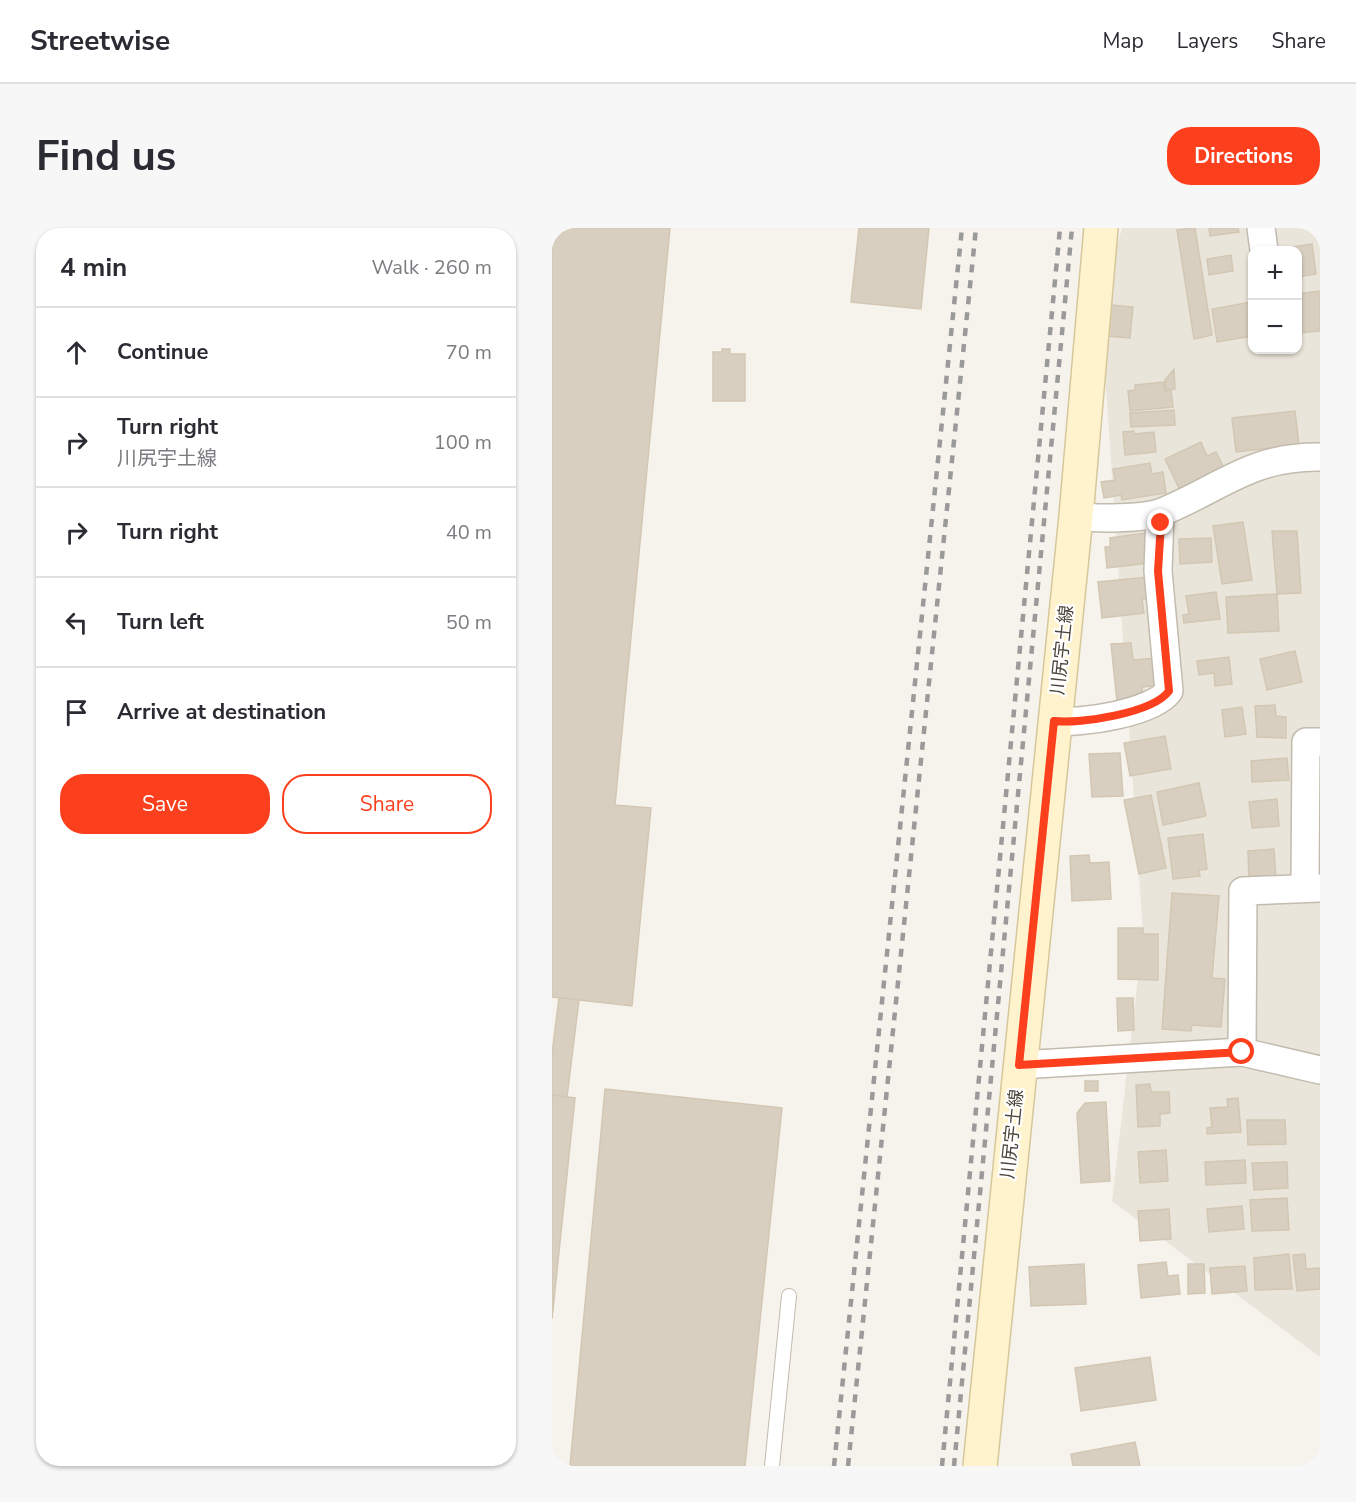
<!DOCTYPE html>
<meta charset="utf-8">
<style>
:root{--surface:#fff;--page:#f7f7f7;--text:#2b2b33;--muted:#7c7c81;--line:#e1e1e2;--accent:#fc3f1d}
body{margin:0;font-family:"Nunito Sans","Noto Sans JP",sans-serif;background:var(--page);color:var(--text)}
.controls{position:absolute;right:18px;top:18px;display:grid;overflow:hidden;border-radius:12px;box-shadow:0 2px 4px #0004}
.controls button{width:54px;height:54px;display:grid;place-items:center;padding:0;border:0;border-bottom:2px solid var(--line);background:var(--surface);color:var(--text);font:30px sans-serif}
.stop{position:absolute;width:18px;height:18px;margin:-14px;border:4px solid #fc3f1d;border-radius:50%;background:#fff}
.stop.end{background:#fc3f1d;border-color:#fff;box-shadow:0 2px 6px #0008}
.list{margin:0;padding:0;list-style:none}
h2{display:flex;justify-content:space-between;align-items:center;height:78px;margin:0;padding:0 24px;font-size:26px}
h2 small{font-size:20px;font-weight:400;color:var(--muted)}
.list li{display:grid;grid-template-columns:39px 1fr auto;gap:18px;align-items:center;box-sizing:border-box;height:90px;padding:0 24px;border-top:2px solid var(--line)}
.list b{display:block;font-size:22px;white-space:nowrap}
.list p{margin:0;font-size:20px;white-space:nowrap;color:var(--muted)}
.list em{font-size:20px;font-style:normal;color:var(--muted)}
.actions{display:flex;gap:12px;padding:18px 24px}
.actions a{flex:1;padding:14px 0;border:2px solid var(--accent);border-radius:24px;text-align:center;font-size:21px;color:var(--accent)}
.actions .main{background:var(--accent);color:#fff}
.icon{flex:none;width:33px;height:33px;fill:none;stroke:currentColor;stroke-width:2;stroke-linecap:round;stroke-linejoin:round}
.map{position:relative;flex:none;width:768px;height:1238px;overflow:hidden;border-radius:24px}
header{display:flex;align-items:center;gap:36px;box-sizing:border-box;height:84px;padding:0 30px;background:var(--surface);border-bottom:2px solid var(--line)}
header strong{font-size:28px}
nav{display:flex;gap:33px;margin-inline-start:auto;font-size:21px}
.intro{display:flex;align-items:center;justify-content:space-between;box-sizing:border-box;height:144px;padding:0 36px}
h1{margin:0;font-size:42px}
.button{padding:15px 27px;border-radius:24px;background:var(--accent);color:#fff;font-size:21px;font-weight:700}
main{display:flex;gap:36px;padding:0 36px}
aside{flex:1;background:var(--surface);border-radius:24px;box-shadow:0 2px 4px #0004}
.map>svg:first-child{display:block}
</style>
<header>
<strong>Streetwise</strong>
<nav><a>Map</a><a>Layers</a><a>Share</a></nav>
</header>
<div class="intro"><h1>Find us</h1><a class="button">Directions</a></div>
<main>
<aside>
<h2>4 min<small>Walk · 260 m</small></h2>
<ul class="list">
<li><svg class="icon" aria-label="ahead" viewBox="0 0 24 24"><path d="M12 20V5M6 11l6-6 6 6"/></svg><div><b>Continue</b></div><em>70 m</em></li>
<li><svg class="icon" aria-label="right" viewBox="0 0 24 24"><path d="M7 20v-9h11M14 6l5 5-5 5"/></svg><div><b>Turn right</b><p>川尻宇土線</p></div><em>100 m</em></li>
<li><svg class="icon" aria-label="right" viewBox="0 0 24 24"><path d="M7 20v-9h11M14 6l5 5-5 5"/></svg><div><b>Turn right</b></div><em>40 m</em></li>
<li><svg class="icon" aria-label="left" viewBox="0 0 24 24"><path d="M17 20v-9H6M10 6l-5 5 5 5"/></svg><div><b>Turn left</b></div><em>50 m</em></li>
<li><svg class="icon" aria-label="arrive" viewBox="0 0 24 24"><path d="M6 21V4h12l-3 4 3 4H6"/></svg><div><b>Arrive at destination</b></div></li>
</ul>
<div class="actions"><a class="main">Save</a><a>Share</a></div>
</aside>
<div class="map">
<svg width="768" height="1238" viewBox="0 0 768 1238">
<rect width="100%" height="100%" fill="#f6f3ec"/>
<path fill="#eae5da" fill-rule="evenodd" d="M570,0H768V1129L560,973L591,706L552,130L557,46ZM700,22H746V122H700Z"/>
<g fill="#d8cfc1" stroke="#d3c7b4" stroke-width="1.5">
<polygon points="0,0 118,0 63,577 99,580 80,778 0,769"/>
<polygon points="307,0 377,0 369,81 299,74"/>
<polygon points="643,0 660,107 642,111 625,2"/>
<polygon points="657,0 686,0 687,4 658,8"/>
<polygon points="760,16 764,46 746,49 746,22 740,22 739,19"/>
<polygon points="679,27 681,43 657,47 655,31"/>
<polygon points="768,63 768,103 746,105 746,66"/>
<polygon points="700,74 700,108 665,114 660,81"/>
<polygon points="558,77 581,79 578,110 555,108"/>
<polygon points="170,121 178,121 178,126 193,126 193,173 161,173 161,124 170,124"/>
<polygon points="622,141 623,161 613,162 613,152"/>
<polygon points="612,154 613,163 619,162 621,179 578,183 576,163 583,162 583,157"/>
<polygon points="622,182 623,197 579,199 578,185"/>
<polygon points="743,183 747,217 684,224 680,190"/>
<polygon points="582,203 582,206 602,204 604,224 573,227 571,204"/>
<polygon points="649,214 655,228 664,224 672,240 628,262 613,231"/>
<polygon points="598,235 600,246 611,244 614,265 570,272 569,267 552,270 549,254 563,252 561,241"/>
<polygon points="691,294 700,352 670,356 661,298"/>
<polygon points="720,303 745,303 749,365 725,366"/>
<polygon points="593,305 597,335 555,340 553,319 558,319 558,310"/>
<polygon points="659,310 660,334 628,336 627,311"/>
<polygon points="596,349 598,370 590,371 592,385 550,390 546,354"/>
<polygon points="664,364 668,391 632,395 631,387 637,386 634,368"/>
<polygon points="725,366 727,403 676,405 674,369"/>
<polygon points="579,415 581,432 604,430 607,457 590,459 591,471 565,474 559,416"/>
<polygon points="743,423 750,454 715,462 708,431"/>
<polygon points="677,429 680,456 663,458 662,445 647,447 645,433"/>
<polygon points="723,477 724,488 734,489 734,510 705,509 703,478"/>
<polygon points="690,479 694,506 673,509 670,482"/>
<polygon points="613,508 619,541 578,548 572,515"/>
<polygon points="568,525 571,568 540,569 537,526"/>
<polygon points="735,530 737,552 700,554 699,533"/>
<polygon points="647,555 654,588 611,597 605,564"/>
<polygon points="599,567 614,640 587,646 572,572"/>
<polygon points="725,571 727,598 700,600 697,574"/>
<polygon points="651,606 655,641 647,642 648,648 621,651 616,610"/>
<polygon points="722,621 724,651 697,652 696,623"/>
<polygon points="537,627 538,635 557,634 559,671 520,673 518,628"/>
<polygon points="620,665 667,668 660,750 673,751 669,799 640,797 639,803 610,801"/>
<polygon points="566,700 591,700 591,706 606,706 606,752 566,751"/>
<polygon points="7,770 27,772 15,869 0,867 0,826"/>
<polygon points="565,770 581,770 582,802 566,803"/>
<rect x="533" y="853" width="13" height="10"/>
<polygon points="598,856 599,864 617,864 618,885 608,886 608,898 586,899 584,857"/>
<polygon points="53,861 230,880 193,1238 18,1238"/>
<polygon points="0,867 23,870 0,1091"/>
<polygon points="686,870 689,904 655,906 655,900 660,899 658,880 676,879 675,871"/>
<polygon points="554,874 558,953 529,955 525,885 533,875"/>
<polygon points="695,892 733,892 734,916 696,917"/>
<polygon points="614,922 616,953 588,955 586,924"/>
<polygon points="693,932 694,955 654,957 653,934"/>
<polygon points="735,934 736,960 702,962 700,935"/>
<polygon points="735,970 737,1002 700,1003 698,972"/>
<polygon points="690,978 692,1001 657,1004 655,981"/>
<polygon points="617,981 619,1011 588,1013 586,983"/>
<polygon points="737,1026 740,1061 703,1062 702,1030"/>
<polygon points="753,1026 754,1041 768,1040 768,1061 745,1063 741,1027"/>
<polygon points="614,1034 616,1048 626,1047 628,1066 589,1070 586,1037"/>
<polygon points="532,1036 534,1076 479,1078 477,1039"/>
<polygon points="636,1036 652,1036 653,1065 636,1066"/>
<polygon points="693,1038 695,1063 660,1066 658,1040"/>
<polygon points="598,1129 604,1172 529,1183 523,1140"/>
<polygon points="583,1214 588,1238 521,1238 519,1226"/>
</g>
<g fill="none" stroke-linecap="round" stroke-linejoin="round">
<g stroke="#c2bbae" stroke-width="16">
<polyline id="lane" points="220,1238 237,1068"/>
</g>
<g stroke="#c2bbae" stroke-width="30">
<g id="street">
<polyline points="709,0 712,22"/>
<path d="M524,288C543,291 592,291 610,284C669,260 699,228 768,229"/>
<path d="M502,493C529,496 601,485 617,463L606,343L608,285"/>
<polyline points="753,660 754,514 768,514"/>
<polyline points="690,824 691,663 768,660"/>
<polyline points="467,837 690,824 768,842"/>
</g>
</g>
<g stroke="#d6c79b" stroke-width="36">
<polyline id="secondary" points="428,1238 524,288 549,0"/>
</g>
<use href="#lane" stroke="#fff" stroke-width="14"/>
<use href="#street" stroke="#fff" stroke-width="27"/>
<use href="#secondary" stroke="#fff3cd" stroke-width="33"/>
<g stroke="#9a9a9a" stroke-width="4.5" stroke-dasharray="8 8" stroke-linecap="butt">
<polyline points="282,1238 410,0"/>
<polyline points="296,1238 424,0"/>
<polyline points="390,1238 508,0"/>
<polyline points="402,1238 520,0"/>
</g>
</g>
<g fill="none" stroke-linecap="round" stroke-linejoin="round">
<path stroke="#fc3f1d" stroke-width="8" d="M609,295L606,343L617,463C601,485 529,496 502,493L467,837L690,824"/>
</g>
<g text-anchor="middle" stroke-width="4.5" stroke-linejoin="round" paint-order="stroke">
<g font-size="18" fill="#4b4439" stroke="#fff">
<text transform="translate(510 422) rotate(-84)" y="6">川尻宇土線</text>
<text transform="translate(460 906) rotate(-84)" y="6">川尻宇土線</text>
</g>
</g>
</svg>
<div class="controls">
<button>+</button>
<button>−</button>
</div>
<div class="stop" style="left:690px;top:824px"></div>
<div class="stop end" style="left:609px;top:295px"></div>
</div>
</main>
